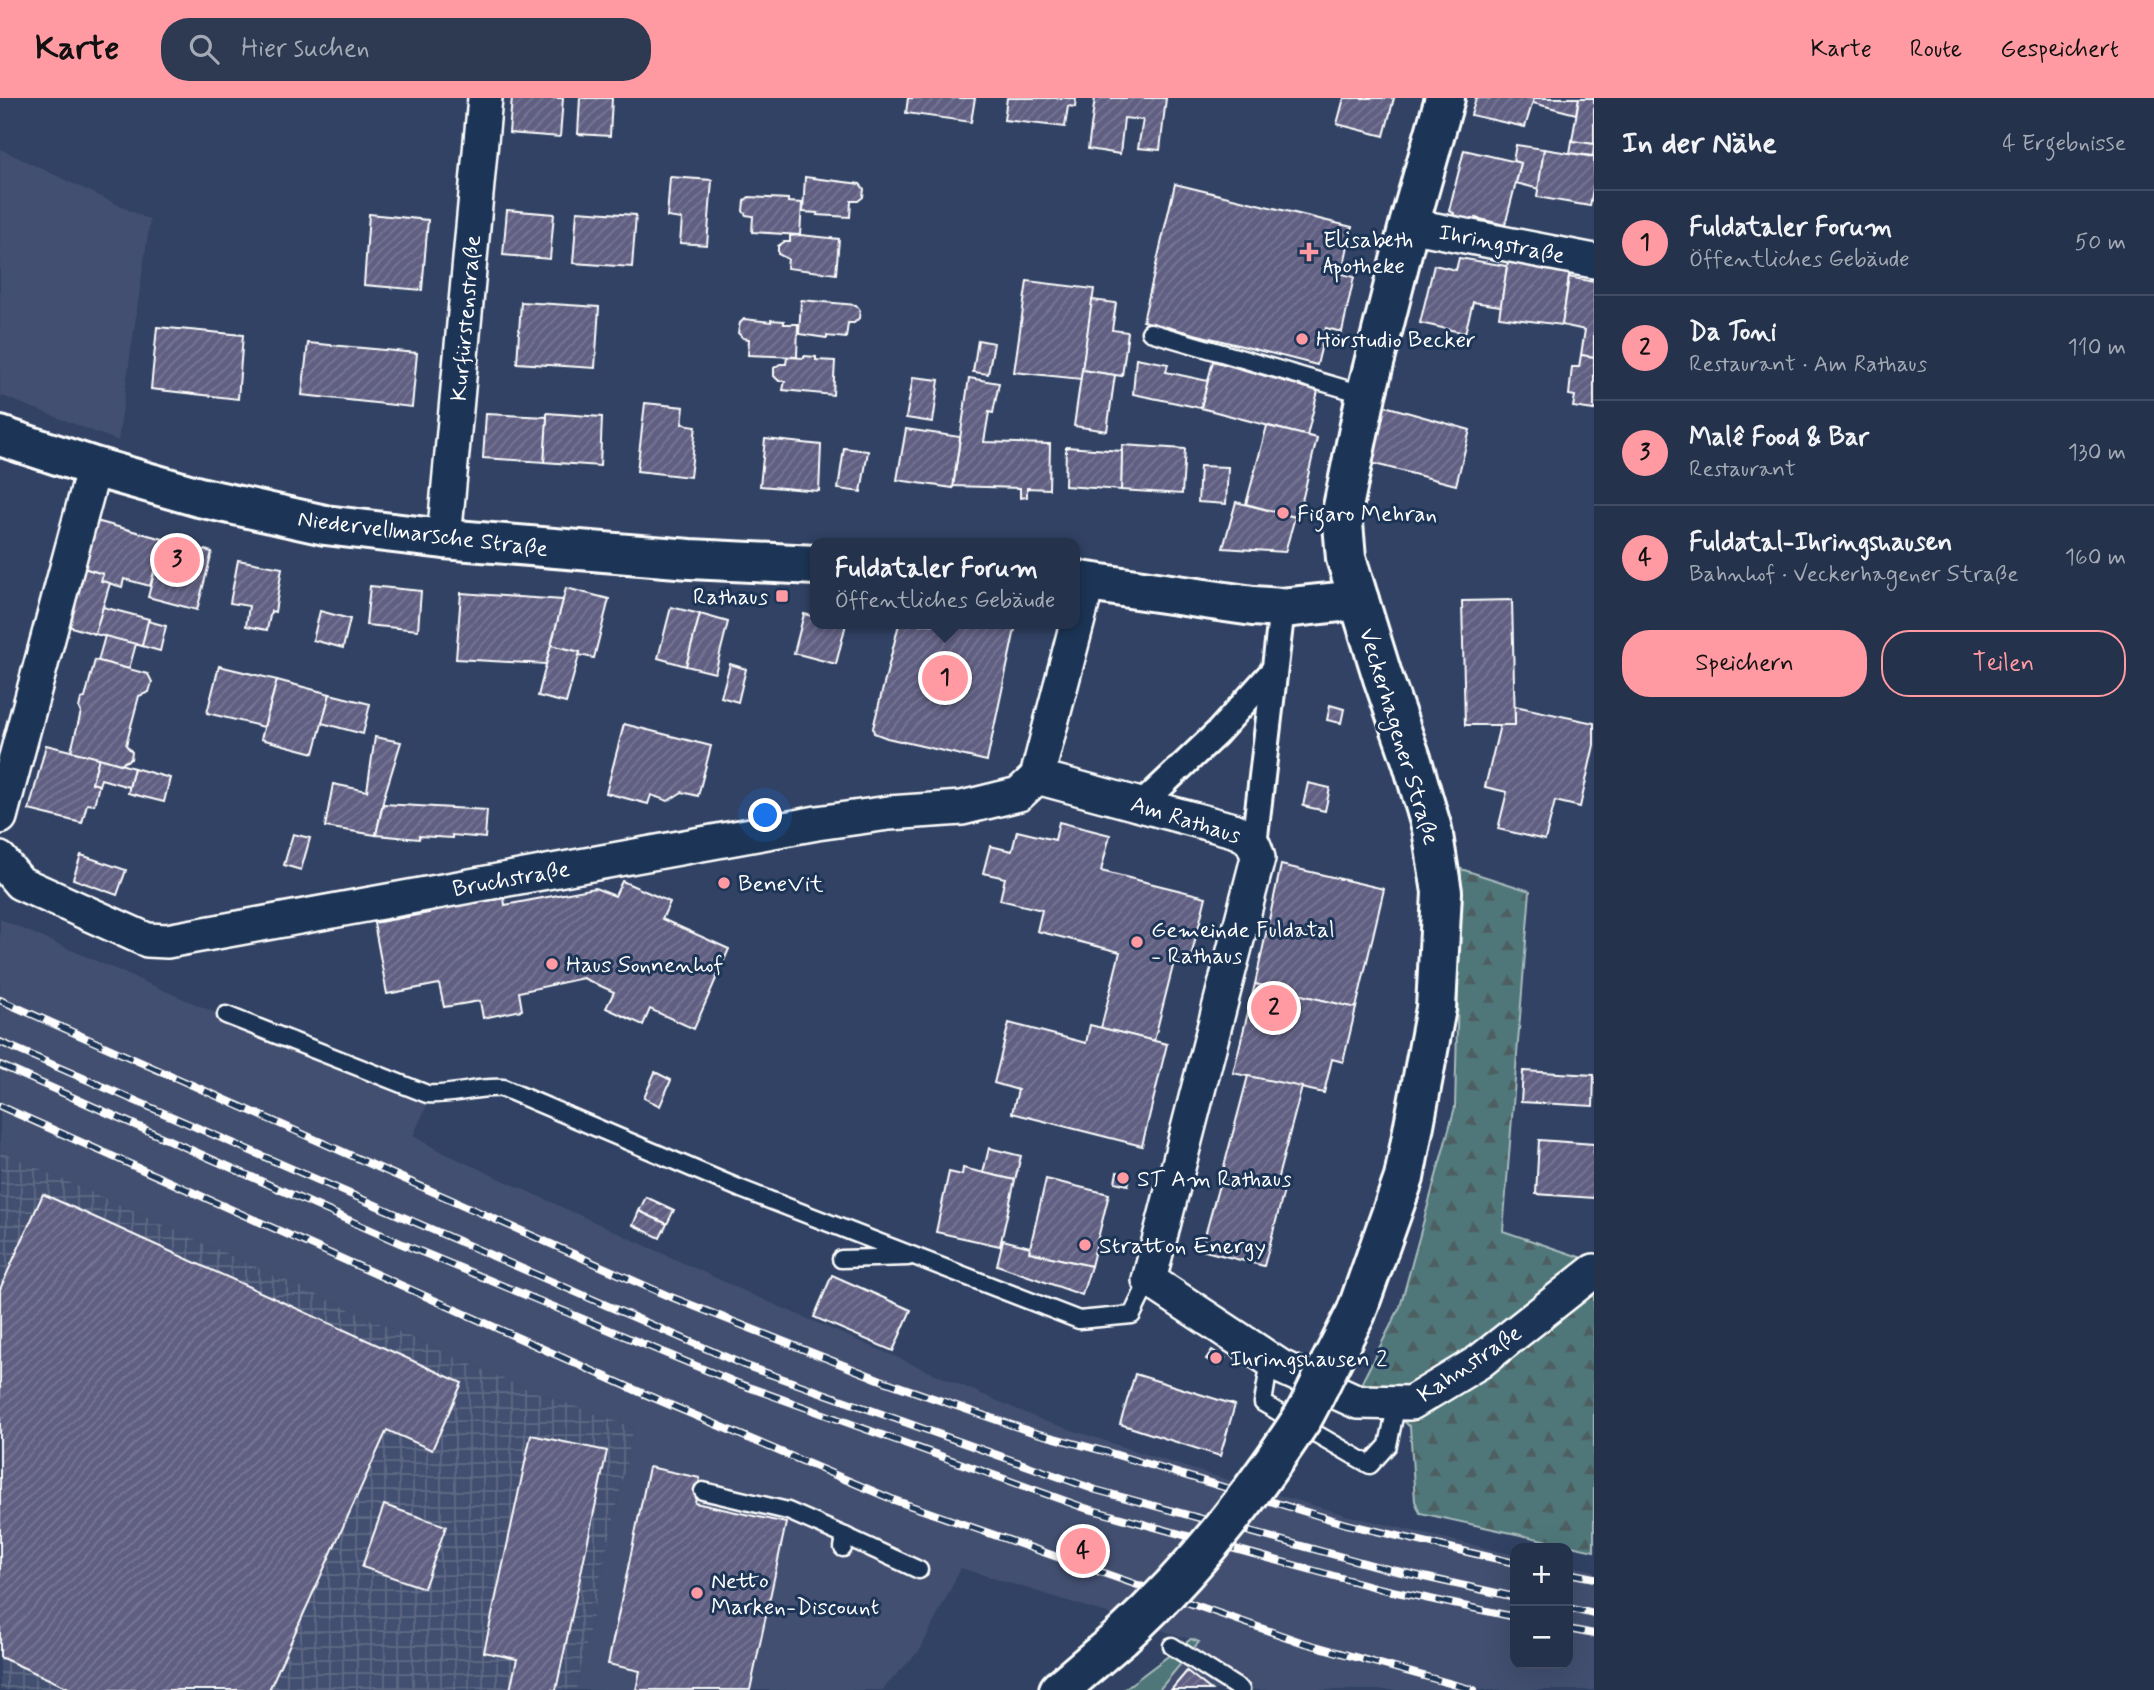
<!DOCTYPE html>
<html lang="de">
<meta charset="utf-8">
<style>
:root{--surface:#25324b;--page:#2d3a52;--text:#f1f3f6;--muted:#a3aab5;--line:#424d63;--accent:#ff9aa2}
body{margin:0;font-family:Mynerve,sans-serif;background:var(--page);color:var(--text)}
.controls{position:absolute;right:21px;bottom:21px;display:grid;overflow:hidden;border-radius:14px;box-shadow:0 7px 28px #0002}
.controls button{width:63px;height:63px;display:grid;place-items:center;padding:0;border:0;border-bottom:2px solid var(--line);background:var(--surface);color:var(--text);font:35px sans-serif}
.you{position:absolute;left:766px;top:718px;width:24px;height:24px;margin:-18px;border:5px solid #fff;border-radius:50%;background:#1a73e8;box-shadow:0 0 0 10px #1a73e833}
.badge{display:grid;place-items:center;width:46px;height:46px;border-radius:50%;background:var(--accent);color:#111;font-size:23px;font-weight:700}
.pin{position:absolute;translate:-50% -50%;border:4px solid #fff;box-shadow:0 2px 7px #0006}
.popup{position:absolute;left:810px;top:440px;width:270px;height:91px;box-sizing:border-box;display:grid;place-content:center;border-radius:14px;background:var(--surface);filter:drop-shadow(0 2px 5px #0005);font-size:23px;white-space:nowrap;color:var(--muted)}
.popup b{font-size:26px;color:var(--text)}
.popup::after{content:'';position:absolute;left:50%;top:100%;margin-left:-14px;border:14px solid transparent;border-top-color:var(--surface)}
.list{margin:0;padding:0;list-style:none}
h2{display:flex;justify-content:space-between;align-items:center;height:91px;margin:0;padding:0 28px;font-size:30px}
h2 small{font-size:23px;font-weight:400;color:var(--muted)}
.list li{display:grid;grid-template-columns:46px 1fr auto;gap:21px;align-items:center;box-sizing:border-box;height:105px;padding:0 28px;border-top:2px solid var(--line)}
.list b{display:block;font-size:26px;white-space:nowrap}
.list p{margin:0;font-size:23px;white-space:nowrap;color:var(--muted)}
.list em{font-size:23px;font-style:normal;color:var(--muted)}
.actions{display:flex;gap:14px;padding:21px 28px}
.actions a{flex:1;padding:16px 0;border:2px solid var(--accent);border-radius:28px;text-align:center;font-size:24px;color:var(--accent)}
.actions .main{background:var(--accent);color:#111}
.icon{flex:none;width:38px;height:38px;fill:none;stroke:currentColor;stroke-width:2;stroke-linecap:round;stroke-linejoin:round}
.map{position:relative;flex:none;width:1594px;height:1592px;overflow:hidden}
header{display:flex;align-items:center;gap:42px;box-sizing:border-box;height:98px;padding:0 35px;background:var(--accent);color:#111}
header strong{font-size:33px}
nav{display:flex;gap:38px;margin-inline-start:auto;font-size:24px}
.search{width:490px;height:63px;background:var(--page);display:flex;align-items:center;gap:18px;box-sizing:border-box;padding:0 24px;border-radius:28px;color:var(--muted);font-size:26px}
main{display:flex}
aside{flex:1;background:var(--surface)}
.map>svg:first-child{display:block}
</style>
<header>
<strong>Karte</strong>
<div class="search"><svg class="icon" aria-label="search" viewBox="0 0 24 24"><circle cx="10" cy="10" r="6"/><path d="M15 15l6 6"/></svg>Hier suchen</div>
<nav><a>Karte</a><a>Route</a><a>Gespeichert</a></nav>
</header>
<main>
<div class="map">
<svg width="1594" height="1592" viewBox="0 0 1594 1592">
<defs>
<pattern id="industrial-grid" width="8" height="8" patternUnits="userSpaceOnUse" patternTransform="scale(1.75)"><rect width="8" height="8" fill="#434f70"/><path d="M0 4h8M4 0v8" fill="none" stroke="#5f6985"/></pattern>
<pattern id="forest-firs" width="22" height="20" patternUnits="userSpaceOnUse" patternTransform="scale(1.75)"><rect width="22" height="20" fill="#50777a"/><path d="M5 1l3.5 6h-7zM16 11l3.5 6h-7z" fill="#4e5f61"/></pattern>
<pattern id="building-hatch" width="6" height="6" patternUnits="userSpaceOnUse" patternTransform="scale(1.75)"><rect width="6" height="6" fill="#605f82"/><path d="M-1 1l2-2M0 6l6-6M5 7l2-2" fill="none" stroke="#787795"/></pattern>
</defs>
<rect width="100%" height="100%" fill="#314264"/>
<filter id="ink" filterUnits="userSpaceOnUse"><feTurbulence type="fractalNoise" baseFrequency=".0143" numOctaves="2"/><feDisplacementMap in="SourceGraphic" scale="14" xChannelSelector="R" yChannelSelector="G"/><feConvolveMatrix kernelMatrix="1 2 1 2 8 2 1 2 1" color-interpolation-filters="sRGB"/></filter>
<g filter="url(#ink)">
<g fill="#434f70">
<polygon points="0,51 150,122 118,343 0,297"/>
<polygon points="0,821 427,1007 413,1038 440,1053 755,1198 1044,1323 1188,1370 1346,1417 1515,1457 1515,1566 1568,1566 1568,1467 1594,1473 1594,1592 1159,1592 1199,1544 961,1470 920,1552 882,1592 576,1592 634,1330 514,1286 0,1053"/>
</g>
<polygon fill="url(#industrial-grid)" points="0,1053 514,1286 634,1330 576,1592 0,1592"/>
<polygon fill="#50777a" stroke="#a8bbbc" stroke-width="2" points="1191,1541 1199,1544 1159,1592 1123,1592"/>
<polygon fill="url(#forest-firs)" stroke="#a8bbbc" stroke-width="2" points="1461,771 1530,793 1503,1133 1594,1164 1594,1453 1420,1415 1415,1403 1410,1329 1362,1284 1400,1209 1455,1009"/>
<g fill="url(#building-hatch)" stroke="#fff" stroke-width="2">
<polygon points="512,0 563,0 560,39 509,35"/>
<polygon points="580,0 612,0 610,38 578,36"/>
<polygon points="908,0 975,0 971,24 906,15"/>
<polygon points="1007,0 1076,0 1075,9 1068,8 1065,29 1004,22"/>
<polygon points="1095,0 1166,0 1160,52 1138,50 1143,22 1124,20 1120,56 1088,51"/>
<polygon points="1344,0 1394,0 1384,38 1337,26"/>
<polygon points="1476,0 1534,0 1525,29 1471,17"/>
<polygon points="1534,0 1579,0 1576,16 1533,5"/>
<polygon points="1579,0 1594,0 1594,46 1572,43"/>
<polygon points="1572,43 1594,46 1593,58 1570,55"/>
<polygon points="1516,47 1544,51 1539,91 1516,85 1521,65 1513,63"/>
<polygon points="1544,51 1594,59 1594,85 1590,108 1537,99"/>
<polygon points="1464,52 1521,65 1505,127 1476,120 1475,128 1451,123 1454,115 1449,113"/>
<polygon points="670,79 712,82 707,147 680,145 682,121 667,119"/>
<polygon points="805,79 860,86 864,91 863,99 858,103 851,103 850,119 817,117 818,115 803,114"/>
<polygon points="1175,86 1352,129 1342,176 1354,179 1342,234 1326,230 1317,267 1143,223"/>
<polygon points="749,99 788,101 788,104 802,105 800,137 752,134 753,118 746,117 743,113 744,103"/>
<polygon points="507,112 554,116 550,161 503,157"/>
<polygon points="577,113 636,117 632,169 573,165"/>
<polygon points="369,116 428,122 422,192 364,187"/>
<polygon points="800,137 839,141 836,176 787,170 788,161 778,156 778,148 784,144 790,144 790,138"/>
<polygon points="1459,160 1507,168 1501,208 1473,204 1465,235 1420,225 1434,167 1456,172"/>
<polygon points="1508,163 1570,172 1562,227 1499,219"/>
<polygon points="1569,179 1594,184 1594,259 1581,257 1585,232 1562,227"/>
<polygon points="1027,183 1094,191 1081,281 1014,274"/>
<polygon points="801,202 856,207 860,212 859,220 854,225 848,225 846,240 827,238 827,240 799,236"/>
<polygon points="1092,202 1116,205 1112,232 1128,234 1122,278 1082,272"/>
<polygon points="521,204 599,209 595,270 517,265"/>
<polygon points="744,221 771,224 771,222 784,223 784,226 798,226 797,259 748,257 749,241 743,240 738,235 740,225"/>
<polygon points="157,229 243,237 238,301 151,291"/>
<polygon points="978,242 994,245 988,276 973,274"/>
<polygon points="308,245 417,255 412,309 302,297"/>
<polygon points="1581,257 1594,259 1594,312 1573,309 1575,298 1569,297 1572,269 1579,269"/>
<polygon points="804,258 816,259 816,262 835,263 833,297 783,292 785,283 779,283 774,278 774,270 780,266 786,266 787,259 804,260"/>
<polygon points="1136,260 1168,266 1166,274 1208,283 1201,310 1133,296"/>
<polygon points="1213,263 1318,293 1307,338 1201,310"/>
<polygon points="1082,272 1115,277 1107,333 1074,328"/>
<polygon points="913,279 939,282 933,324 906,320"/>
<polygon points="969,280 999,285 993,315 989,314 984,344 1050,346 1049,391 1027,390 1027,399 1020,400 1020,390 953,388"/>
<polygon points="645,305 684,309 682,326 696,328 690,379 637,373"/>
<polygon points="1385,308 1470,332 1456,387 1371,365"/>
<polygon points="547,315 602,319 600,368 544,364"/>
<polygon points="486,316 547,319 544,364 483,360"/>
<polygon points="1267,328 1317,340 1298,420 1246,406"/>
<polygon points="906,331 960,339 953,390 897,382"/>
<polygon points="765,341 821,347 819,393 760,388"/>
<polygon points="1122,347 1185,351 1182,396 1121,392"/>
<polygon points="1066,349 1122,353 1121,392 1065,388"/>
<polygon points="844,350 868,353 861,394 838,391"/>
<polygon points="1200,368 1228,369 1226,406 1198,404"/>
<polygon points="1236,404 1295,419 1285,454 1223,450"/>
<polygon points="96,423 163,441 150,488 124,481 122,489 101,483 103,476 83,470"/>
<polygon points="163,441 212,454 197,512 148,499"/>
<polygon points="238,462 282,470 275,514 271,513 267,532 246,528 249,508 230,505"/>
<polygon points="83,470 103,476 101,483 110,485 95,536 68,528"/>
<polygon points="370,488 421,493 418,532 366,527"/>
<polygon points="566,490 609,501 594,560 579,557 580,554 551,547"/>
<polygon points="461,495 563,502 546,566 456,561"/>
<polygon points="1512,502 1515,627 1465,627 1462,503"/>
<polygon points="103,509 149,521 142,548 95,536"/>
<polygon points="671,509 700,516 686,568 658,560"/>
<polygon points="320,513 350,521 343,550 313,542"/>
<polygon points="700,516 728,524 715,575 686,568"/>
<polygon points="804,516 816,519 816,526 846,526 836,566 794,555"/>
<polygon points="148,523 166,528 160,553 142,548"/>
<polygon points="899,526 1015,526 1015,531 987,663 887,640 874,635 873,630"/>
<polygon points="105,538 136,546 129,571 98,563"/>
<polygon points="551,547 580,554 566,605 538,598"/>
<polygon points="95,562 148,576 152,584 149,594 139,598 126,647 132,654 131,661 120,666 71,653 81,614 79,610 81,601 85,600"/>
<polygon points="730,566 746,571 738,604 721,599"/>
<polygon points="219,568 277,582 264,629 207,615"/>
<polygon points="277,582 330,596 314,655 261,641"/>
<polygon points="330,596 370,606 363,636 322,625"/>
<polygon points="1330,607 1344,611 1341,625 1327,622"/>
<polygon points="1515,608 1594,625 1594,647 1580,709 1555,703 1545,742 1498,731 1507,694 1485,689 1500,627 1515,627"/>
<polygon points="624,626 711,648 698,698 682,694 668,703 651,697 648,706 606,695"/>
<polygon points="375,639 401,644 384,699 376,737 325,729 333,686 367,693"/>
<polygon points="46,647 99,660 92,685 99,687 94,707 87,706 82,725 29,712"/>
<polygon points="99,660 134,670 129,689 101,681 99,687 92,685"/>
<polygon points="134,670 170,680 164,704 128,695"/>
<polygon points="1308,685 1330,690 1325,713 1303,708"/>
<polygon points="383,706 487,712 485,740 452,737 452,740 419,738 419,741 376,737"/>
<polygon points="1059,724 1110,737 1101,773 1206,799 1189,867 1174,864 1154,943 1101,930 1120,854 1037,833 1042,812 1000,802 1005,780 983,775 990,748 1012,753 1017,733 1055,742"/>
<polygon points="293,736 310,740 301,772 284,767"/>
<polygon points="81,757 126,772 117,797 73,781"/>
<polygon points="1281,767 1384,791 1356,910 1255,886"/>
<polygon points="622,783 670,804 662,821 729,851 694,931 650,911 643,927 606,910 614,894 583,880 519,894 522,912 483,920 480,903 444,909 439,886 387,896 374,825 429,815 427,807 479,798 480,804 504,800 505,807 595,790 615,798"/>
<polygon points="1255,886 1356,910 1343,964 1332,961 1324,995 1233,975"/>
<polygon points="1009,925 1086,945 1090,927 1167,946 1142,1048 1012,1015 1018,992 994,985"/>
<polygon points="1523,973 1594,977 1593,1008 1521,1004"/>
<polygon points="655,974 671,982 660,1008 644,1000"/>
<polygon points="1248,978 1302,989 1275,1090 1222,1076"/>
<polygon points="1539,1042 1594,1046 1594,1100 1536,1096"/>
<polygon points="989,1050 1021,1058 1015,1082 983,1075"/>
<polygon points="963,1070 1015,1082 1000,1148 936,1134 949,1074 962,1077"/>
<polygon points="1117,1074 1131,1077 1128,1087 1115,1084"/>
<polygon points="1222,1076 1284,1093 1264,1168 1201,1152"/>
<polygon points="1046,1081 1109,1096 1091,1168 1029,1154"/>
<polygon points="43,1096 462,1285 432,1352 387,1332 269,1592 73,1592 0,1559 0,1191"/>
<polygon points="646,1099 674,1112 667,1126 639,1113"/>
<polygon points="639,1113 667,1126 660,1140 633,1127"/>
<polygon points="1003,1142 1030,1149 1029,1154 1091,1168 1082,1197 997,1167"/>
<polygon points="832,1177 911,1212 893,1253 814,1219"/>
<polygon points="1212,1252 1225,1260 1219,1269 1206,1261"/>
<polygon points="1135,1276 1235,1307 1220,1358 1120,1326"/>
<polygon points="531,1337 607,1353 556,1592 510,1592 517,1561 484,1554"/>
<polygon points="649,1369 700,1380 695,1405 786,1425 750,1592 636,1592 640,1573 608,1566"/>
<polygon points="384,1407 446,1428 424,1490 362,1469"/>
<polygon points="1187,1573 1211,1592 1171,1592"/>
</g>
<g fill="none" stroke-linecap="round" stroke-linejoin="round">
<g stroke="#fff" stroke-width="21">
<g id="service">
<polyline points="1150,234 1366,297"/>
<path d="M226,917L427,996C453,998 477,988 503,990L741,1091L1079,1222L1132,1217L1149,1182"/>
<polyline points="841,1161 908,1159"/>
<polyline points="1270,1262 1263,1305 1370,1367 1388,1347 1397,1305"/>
<polyline points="703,1393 788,1413 845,1438"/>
<polyline points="843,1450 845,1438 919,1472"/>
<polyline points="1172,1548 1241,1592"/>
</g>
</g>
<g stroke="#fff" stroke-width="30">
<g id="pedestrian">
<polyline points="1141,707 1217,635 1274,572"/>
<polyline points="1254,746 1282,510"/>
</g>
</g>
<g stroke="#fff" stroke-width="38">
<g id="minor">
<polyline points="1409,127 1594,163"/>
<polyline points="444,441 485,0"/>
<path d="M1088,483L1037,679L1233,732C1249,738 1254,743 1258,760L1149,1182L1281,1269L1358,1304L1411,1305L1479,1264L1594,1173"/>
<polyline points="0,719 94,369"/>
<polyline points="0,761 20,785 147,842 167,843 817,725 889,715 962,710 1019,696 1037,679"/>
</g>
</g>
<g stroke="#fff" stroke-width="44">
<g id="tertiary">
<polyline points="0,338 94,369 199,399 325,427 444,441 690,461 816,467"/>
<polyline points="1074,482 1253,508 1282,510 1359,502"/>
<polyline points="1330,1266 1356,1215 1404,1080 1436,910 1442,794 1432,731 1412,663 1383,580 1346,460 1342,414 1366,297 1409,127 1445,0"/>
<polyline points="1059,1592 1121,1539"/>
</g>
</g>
<use href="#service" stroke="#1d3557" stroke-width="16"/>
<use href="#pedestrian" stroke="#1d3557" stroke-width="24"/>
<use href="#minor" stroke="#1d3557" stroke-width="33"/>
<use href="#tertiary" stroke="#1d3557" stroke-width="38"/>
<g stroke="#fff" stroke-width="8">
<g id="rail">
<polyline points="0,902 666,1197 881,1282 1032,1334 1107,1354 1346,1426 1515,1465"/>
<polyline points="0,944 744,1267 1096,1392 1383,1470 1515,1499"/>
<polyline points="0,967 400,1145 737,1285 1085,1410 1378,1490 1515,1519"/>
<polyline points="0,1008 642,1295 894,1402 1301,1544 1474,1592"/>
<polyline points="1568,1475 1594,1480"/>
<polyline points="1568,1510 1594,1516"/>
<polyline points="1568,1531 1594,1536"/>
</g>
</g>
<use href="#rail" stroke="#1d3557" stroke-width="5" stroke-dasharray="16" stroke-linecap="butt"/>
<g stroke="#fff" stroke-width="44" stroke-linecap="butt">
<path id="tertiary-bridge" d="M1121,1539C1191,1475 1251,1399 1303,1319C1313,1302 1321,1283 1330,1266"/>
</g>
<use href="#tertiary-bridge" stroke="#1d3557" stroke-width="38"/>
</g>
</g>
<g fill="#ff9aa2" stroke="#1d3557" stroke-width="2.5">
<path d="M1305.5 143.5h7v7h7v7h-7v7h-7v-7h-7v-7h7z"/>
<circle cx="1302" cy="241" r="7"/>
<circle cx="1283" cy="415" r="7"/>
<rect x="775" y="491" width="14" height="14" rx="3.5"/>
<circle cx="724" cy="785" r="7"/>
<circle cx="1137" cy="844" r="7"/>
<circle cx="552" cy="866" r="7"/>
<circle cx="1123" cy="1080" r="7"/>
<circle cx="1085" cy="1147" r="7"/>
<circle cx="1216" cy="1260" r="7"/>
<circle cx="697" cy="1495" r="7"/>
</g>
<g text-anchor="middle" stroke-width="6" stroke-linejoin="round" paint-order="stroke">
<g font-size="23" fill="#fff" stroke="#1d3557" text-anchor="start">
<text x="1323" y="149">Elisabeth<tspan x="1323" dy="26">Apotheke</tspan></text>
<text x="1316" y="249">Hörstudio Becker</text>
<text x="1297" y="423">Figaro Mehran</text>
<text x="768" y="506" text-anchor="end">Rathaus</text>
<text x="738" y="793">BeneVit</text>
<text x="1151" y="839">Gemeinde Fuldatal<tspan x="1151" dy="26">- Rathaus</tspan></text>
<text x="566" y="874">Haus Sonnenhof</text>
<text x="1137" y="1088">ST Am Rathaus</text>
<text x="1099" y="1155">Stratton Energy</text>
<text x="1230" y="1268">Ihringshausen 2</text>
<text x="711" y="1490">Netto<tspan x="711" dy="26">Marken-Discount</tspan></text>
</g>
<g font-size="23" fill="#fff" stroke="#1d3557">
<text transform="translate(1502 145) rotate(11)" y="8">Ihringstraße</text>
<text transform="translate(465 220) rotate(-85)" y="8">Kurfürstenstraße</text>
<text transform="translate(423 435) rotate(7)" y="8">Niedervellmarsche Straße</text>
<text transform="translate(1400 638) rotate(73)" y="8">Veckerhagener Straße</text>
<text transform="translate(1186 721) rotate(17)" y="8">Am Rathaus</text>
<text transform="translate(511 780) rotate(-10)" y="8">Bruchstraße</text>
<text transform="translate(1469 1265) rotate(-34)" y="8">Kahnstraße</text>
</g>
</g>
</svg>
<div class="controls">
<button>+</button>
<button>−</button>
</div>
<div class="you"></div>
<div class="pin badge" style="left:945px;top:580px">1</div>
<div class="popup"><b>Fuldataler Forum</b>Öffentliches Gebäude</div>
<div class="pin badge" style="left:1274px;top:910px">2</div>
<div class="pin badge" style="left:177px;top:462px">3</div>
<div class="pin badge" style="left:1083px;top:1453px">4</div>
</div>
<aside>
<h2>In der Nähe<small>4 Ergebnisse</small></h2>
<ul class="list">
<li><span class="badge">1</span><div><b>Fuldataler Forum</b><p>Öffentliches Gebäude</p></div><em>50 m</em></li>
<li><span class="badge">2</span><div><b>Da Toni</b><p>Restaurant · Am Rathaus</p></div><em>110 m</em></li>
<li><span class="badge">3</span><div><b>Malê Food &amp; Bar</b><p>Restaurant</p></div><em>130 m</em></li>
<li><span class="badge">4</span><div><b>Fuldatal-Ihringshausen</b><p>Bahnhof · Veckerhagener Straße</p></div><em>160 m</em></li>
</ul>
<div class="actions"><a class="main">Speichern</a><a>Teilen</a></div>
</aside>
</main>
